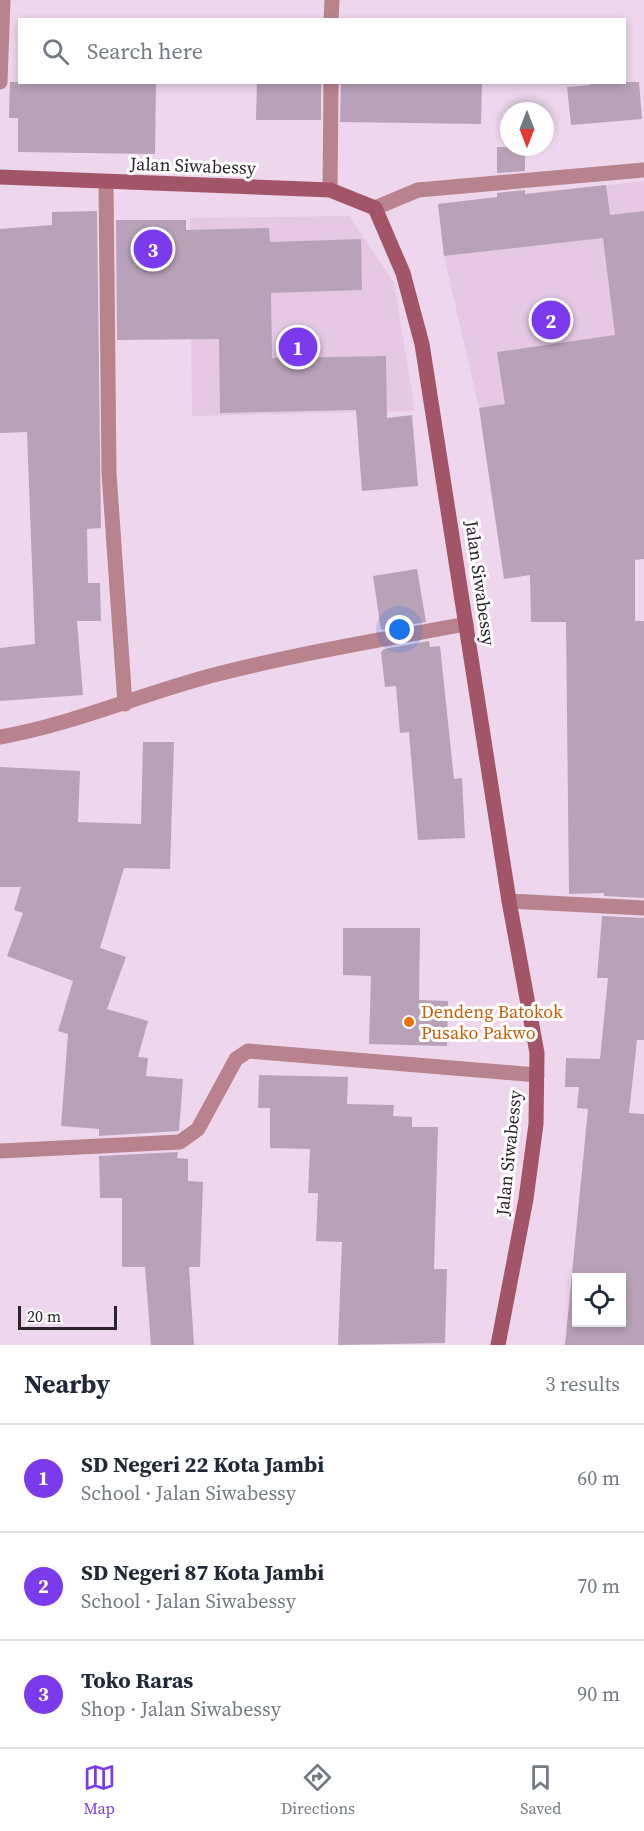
<!DOCTYPE html>
<meta charset="utf-8">
<style>
:root{--surface:#fff;--page:#f2f2f3;--text:#1f2937;--muted:#747a83;--line:#e0e1e3;--accent:#7c3aed}
body{margin:0;font-family:"Source Serif 4",serif;background:var(--page);color:var(--text)}
.controls{position:absolute;right:18px;bottom:18px;display:grid;overflow:hidden;border-radius:0px;box-shadow:0 3px 9px #0003}
.controls button{width:54px;height:54px;display:grid;place-items:center;padding:0;border:0;border-bottom:2px solid var(--line);background:var(--surface);color:var(--text);font:30px sans-serif}
.compass{position:absolute;left:500px;top:102px;width:54px;height:54px;border-radius:50%;background:var(--surface);box-shadow:0 3px 9px #0003;rotate:180deg}
.scale{position:absolute;left:18px;bottom:15px;width:99px;box-sizing:border-box;padding-left:6px;border:3px solid #2c232c;border-top:0;font-size:16px;line-height:21px;white-space:nowrap;color:#2c232c;-webkit-text-stroke:4px #fff;paint-order:stroke}
.you{position:absolute;left:400px;top:630px;width:21px;height:21px;margin:-15px;border:4px solid #fff;border-radius:50%;background:#1a73e8;box-shadow:0 0 0 9px #1a73e833}
.badge{display:grid;place-items:center;width:39px;height:39px;border-radius:50%;background:var(--accent);color:#fff;font-size:20px;font-weight:700}
.pin{position:absolute;translate:-50% -50%;border:3px solid #fff;box-shadow:0 2px 6px #0006}
.list{margin:0;padding:0;list-style:none}
h2{display:flex;justify-content:space-between;align-items:center;height:78px;margin:0;padding:0 24px;font-size:26px}
h2 small{font-size:20px;font-weight:400;color:var(--muted)}
.list li{display:grid;grid-template-columns:39px 1fr auto;gap:18px;align-items:center;box-sizing:border-box;height:108px;padding:0 24px;border-top:2px solid var(--line)}
.list b{display:block;font-size:22px;white-space:nowrap}
.list p{margin:0;font-size:20px;white-space:nowrap;color:var(--muted)}
.list em{font-size:20px;font-style:normal;color:var(--muted)}
.icon{flex:none;width:33px;height:33px;fill:none;stroke:currentColor;stroke-width:2;stroke-linecap:round;stroke-linejoin:round}
.map{position:relative;flex:none;width:644px;height:1345px;overflow:hidden}
.search{position:absolute;background:var(--surface);box-shadow:0 3px 9px #0003;left:18px;right:18px;top:18px;height:66px;display:flex;align-items:center;gap:15px;box-sizing:border-box;padding:0 21px;border-radius:0px;color:var(--muted);font-size:22px}
.sheet{height:402px;background:var(--surface)}
nav{display:flex;justify-content:space-around;align-items:center;box-sizing:border-box;height:84px;border-top:2px solid var(--line);background:var(--surface);font-size:16px;color:var(--muted)}
nav a{display:grid;justify-items:center;gap:3px}
nav .on{color:var(--accent)}
.map>svg:first-child{display:block}
</style>
<div class="map">
<svg width="644" height="1345" viewBox="0 0 644 1345">
<rect width="100%" height="100%" fill="#eed6ed"/>
<g fill="#e6c8e4">
<polygon points="644,181 644,384 479,408 444,256 438,204"/>
<polygon points="349,216 394,283 415,411 192,416 190,218"/>
</g>
<g fill="#b9a2b8" fill-rule="evenodd">
<polygon points="10,82 156,82 155,154 18,152 18,118 9,118"/>
<polygon points="257,82 321,82 321,120 256,120"/>
<polygon points="341,82 482,82 481,124 340,122"/>
<polygon points="590,82 639,82 642,119 571,125 567,87 590,85"/>
<polygon points="497,147 525,147 525,171 497,173"/>
<polygon points="606,185 610,215 644,211 644,559 635,560 635,621 644,621 644,898 604,896 604,893 569,894 566,622 531,622 530,575 504,579 479,408 505,404 497,352 615,335 603,238 444,256 438,204 497,197 497,193 525,190 525,194"/>
<polygon points="97,211 101,528 87,529 88,583 100,583 101,621 77,621 83,695 0,701 0,648 35,644 27,432 0,433 0,229 52,225 52,212"/>
<polygon points="116,220 186,220 186,230 269,228 270,242 361,239 362,290 271,293 272,358 386,356 387,418 412,415 418,486 362,491 356,410 220,413 219,339 117,340"/>
<polygon points="417,569 426,622 381,630 373,576"/>
<polygon points="429,641 430,647 440,646 454,779 462,778 465,838 418,840 409,732 400,733 396,686 385,687 381,652 384,649"/>
<polygon points="143,742 174,742 170,869 124,868 100,948 126,957 107,1009 148,1021 138,1057 148,1058 146,1076 183,1079 179,1131 99,1136 99,1129 61,1126 68,1034 58,1031 73,981 7,956 23,913 14,910 21,887 0,887 0,767 80,771 78,822 141,824"/>
<path d="M602,916L644,918V1040H637L629,1113L644,1114V1345H565L588,1109L577,1108L579,1087H565L566,1058L600,1059L608,978H597ZM576,1278H621V1323H576Z"/>
<polygon points="343,928 420,928 419,1000 448,1001 447,1046 369,1044 371,976 343,975"/>
<polygon points="259,1075 348,1077 347,1104 394,1105 393,1116 412,1117 412,1127 438,1127 434,1269 447,1269 445,1343 338,1345 342,1242 316,1241 318,1193 308,1193 310,1149 270,1148 270,1108 258,1108"/>
<polygon points="178,1152 177,1158 188,1159 188,1181 203,1182 200,1267 189,1267 194,1345 151,1345 145,1267 122,1267 122,1198 100,1198 99,1156"/>
</g>
<g fill="none" stroke-linecap="round" stroke-linejoin="round">
<g stroke="#b9838d" stroke-width="15">
<polyline points="331,20 332,0"/>
<polyline points="0,82 3,0"/>
<polyline points="106,182 109,473 125,704"/>
<polyline points="330,190 331,82"/>
<polyline points="375,208 418,190 644,170"/>
<path d="M0,737C73,724 139,695 210,676C294,654 380,640 466,624"/>
<polyline points="509,901 644,908"/>
<polyline points="0,1151 180,1142 198,1129 236,1059 248,1051 537,1075"/>
</g>
<polyline stroke="#a25567" stroke-width="15" points="0,177 330,190 375,208 403,273 422,344 509,901 537,1053 536,1124 526,1199 498,1345"/>
</g>
<circle fill="#e8710a" stroke="#fff" stroke-width="2" cx="409" cy="1022" r="6"/>
<g text-anchor="middle" stroke-width="6" stroke-linejoin="round" paint-order="stroke">
<g font-size="18" fill="#2c232c" stroke="#fff">
<text transform="translate(193 166) rotate(2)" y="6">Jalan Siwabessy</text>
<text transform="translate(480 583) rotate(82)" y="6">Jalan Siwabessy</text>
<text transform="translate(509 1153) rotate(-84)" y="6">Jalan Siwabessy</text>
</g>
<g font-size="18" fill="#c56008" stroke="#fff" text-anchor="start">
<text x="421" y="1018">Dendeng Batokok<tspan x="421" dy="21">Pusako Pakwo</tspan></text>
</g>
</g>
</svg>
<div class="controls">
<button><svg class="icon" aria-label="locate" viewBox="0 0 24 24"><circle cx="12" cy="12" r="6"/><path d="M12 2v4M12 18v4M2 12h4M18 12h4"/></svg></button>
</div>
<svg class="compass" viewBox="-18 -18 36 36"><path d="M0-13l5 13h-10z" fill="#e53935"/><path d="M0 13l5-13h-10z" fill="#747a83"/></svg>
<div class="scale">20 m</div>
<div class="you"></div>
<div class="pin badge" style="left:298px;top:347px">1</div>
<div class="pin badge" style="left:551px;top:320px">2</div>
<div class="pin badge" style="left:153px;top:249px">3</div>
<div class="search"><svg class="icon" aria-label="search" viewBox="0 0 24 24"><circle cx="10" cy="10" r="6"/><path d="M15 15l6 6"/></svg>Search here</div>
</div>
<section class="sheet">
<h2>Nearby<small>3 results</small></h2>
<ul class="list">
<li><span class="badge">1</span><div><b>SD Negeri 22 Kota Jambi</b><p>School · Jalan Siwabessy</p></div><em>60 m</em></li>
<li><span class="badge">2</span><div><b>SD Negeri 87 Kota Jambi</b><p>School · Jalan Siwabessy</p></div><em>70 m</em></li>
<li><span class="badge">3</span><div><b>Toko Raras</b><p>Shop · Jalan Siwabessy</p></div><em>90 m</em></li>
</ul>
</section>
<nav>
<a class="on"><svg class="icon" aria-label="map" viewBox="0 0 24 24"><path d="M3 6l6-2 6 2 6-2v14l-6 2-6-2-6 2zM9 4v14M15 6v14"/></svg>Map</a>
<a><svg class="icon" aria-label="directions" viewBox="0 0 24 24"><path d="M12 3l9 9-9 9-9-9zM9 14v-3h6M13 9l2 2-2 2"/></svg>Directions</a>
<a><svg class="icon" aria-label="saved" viewBox="0 0 24 24"><path d="M7 4h10v16l-5-4-5 4z"/></svg>Saved</a>
</nav>
